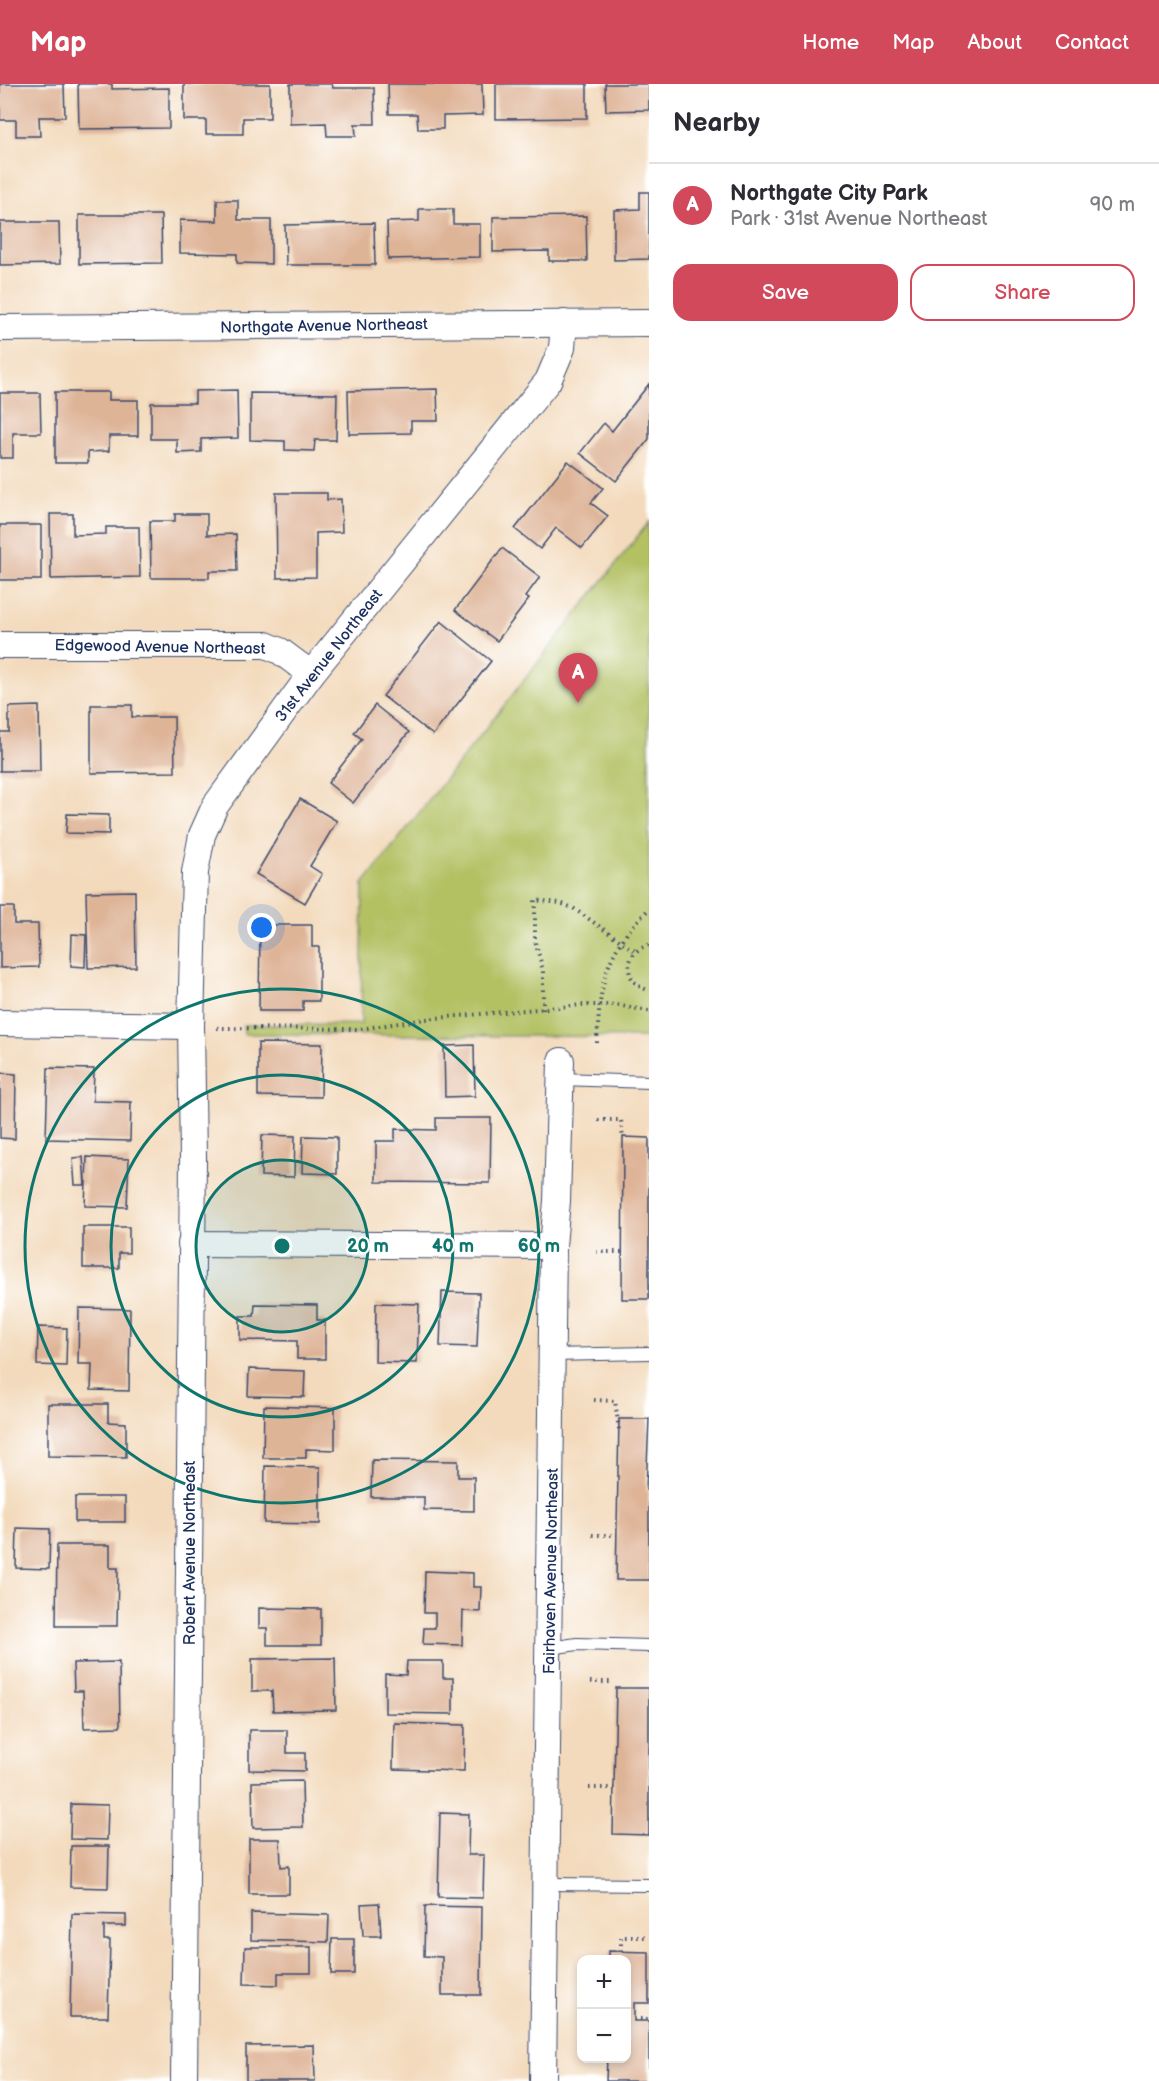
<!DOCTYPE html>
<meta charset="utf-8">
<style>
:root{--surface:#fff;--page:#f2f2f3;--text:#2b2b33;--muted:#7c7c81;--line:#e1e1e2;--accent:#d1495b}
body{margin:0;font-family:"Balsamiq Sans",sans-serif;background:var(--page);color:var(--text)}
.controls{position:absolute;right:18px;bottom:18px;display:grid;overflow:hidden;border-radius:12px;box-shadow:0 3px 9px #0003}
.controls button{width:54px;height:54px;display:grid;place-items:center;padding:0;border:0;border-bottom:2px solid var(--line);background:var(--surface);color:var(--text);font:30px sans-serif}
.you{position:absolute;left:262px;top:844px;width:21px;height:21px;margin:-15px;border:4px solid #fff;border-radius:50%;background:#1a73e8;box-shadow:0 0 0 9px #1a73e833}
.badge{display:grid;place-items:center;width:39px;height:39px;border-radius:50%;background:var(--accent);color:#fff;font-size:20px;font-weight:700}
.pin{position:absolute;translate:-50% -50px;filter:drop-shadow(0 2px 3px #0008)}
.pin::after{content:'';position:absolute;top:32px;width:21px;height:18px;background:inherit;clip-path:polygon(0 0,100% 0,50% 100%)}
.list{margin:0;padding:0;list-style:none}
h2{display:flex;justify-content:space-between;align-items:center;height:78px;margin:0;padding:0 24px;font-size:26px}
h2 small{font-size:20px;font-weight:400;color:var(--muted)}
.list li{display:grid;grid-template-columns:39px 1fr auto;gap:18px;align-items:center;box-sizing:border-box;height:84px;padding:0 24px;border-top:2px solid var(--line)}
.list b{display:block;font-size:22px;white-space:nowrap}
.list p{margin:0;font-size:20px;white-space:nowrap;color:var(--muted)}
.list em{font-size:20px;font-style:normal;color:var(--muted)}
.actions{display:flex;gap:12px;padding:18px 24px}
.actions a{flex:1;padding:14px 0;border:2px solid var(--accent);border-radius:18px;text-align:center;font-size:21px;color:var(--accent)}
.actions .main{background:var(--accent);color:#fff}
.map{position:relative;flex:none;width:649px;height:1997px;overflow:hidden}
header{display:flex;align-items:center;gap:36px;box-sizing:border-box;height:84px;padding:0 30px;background:var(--accent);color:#fff}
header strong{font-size:28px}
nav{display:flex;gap:33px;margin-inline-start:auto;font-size:21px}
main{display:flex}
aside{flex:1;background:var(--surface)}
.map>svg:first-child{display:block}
</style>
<header>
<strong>Map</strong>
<nav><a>Home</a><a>Map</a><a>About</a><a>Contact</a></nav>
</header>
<main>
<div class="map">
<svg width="649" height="1997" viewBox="0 0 649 1997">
<rect width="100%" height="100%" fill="#fff"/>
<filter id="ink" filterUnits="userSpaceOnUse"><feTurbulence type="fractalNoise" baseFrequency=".0167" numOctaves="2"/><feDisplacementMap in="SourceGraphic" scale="12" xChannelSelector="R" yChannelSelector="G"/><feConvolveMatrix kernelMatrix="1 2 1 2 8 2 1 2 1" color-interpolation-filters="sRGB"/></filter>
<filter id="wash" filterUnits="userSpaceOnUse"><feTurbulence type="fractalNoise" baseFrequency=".008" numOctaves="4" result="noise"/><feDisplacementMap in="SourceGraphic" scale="24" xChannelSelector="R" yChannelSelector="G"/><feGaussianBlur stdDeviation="1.35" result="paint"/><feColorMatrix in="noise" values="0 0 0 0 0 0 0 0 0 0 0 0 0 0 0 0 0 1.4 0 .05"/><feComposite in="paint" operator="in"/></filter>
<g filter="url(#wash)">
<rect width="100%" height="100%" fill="#f3dabc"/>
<polygon fill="#b3c163" stroke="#677860" stroke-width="1.5" points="649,438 649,953 244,950 243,941 361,940 363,800"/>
<g id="blocks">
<g fill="#deb497">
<polygon points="0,0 64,0 65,33 39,33 40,52 16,52 16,36 0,36"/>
<polygon points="78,0 112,0 112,5 169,4 169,44 79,45"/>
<polygon points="184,0 270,0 270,34 243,34 243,50 206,50 206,36 184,36"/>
<polygon points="290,0 332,0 333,4 374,4 375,40 355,40 356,52 327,52 326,39 290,40"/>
<polygon points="388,0 482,0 483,31 443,32 443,45 418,45 417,30 389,30"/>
<polygon points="496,0 587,0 587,34 496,35"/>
<polygon points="605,0 649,0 649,26 606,27"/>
<polygon points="640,108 649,108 649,175 614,176 614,126 640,125"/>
<polygon points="217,116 238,116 238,136 271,136 271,180 237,179 237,170 180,169 180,136 217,137"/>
<polygon points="419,125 453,125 453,140 480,140 480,173 388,175 387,138 419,137"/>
<polygon points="79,131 161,131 162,179 79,180"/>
<polygon points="586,132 587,177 549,177 549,167 493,168 493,133"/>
<polygon points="0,138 59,138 60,180 0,181"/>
<polygon points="374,139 375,181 286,181 285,141"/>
<polygon points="649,300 649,355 616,397 580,369 604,339 612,347"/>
<polygon points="437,305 438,337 411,337 411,349 349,350 348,307"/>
<polygon points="237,306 238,354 201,355 201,368 177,369 177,355 151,355 151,319 195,319 195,307"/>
<polygon points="55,308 109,308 109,316 138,316 138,352 109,352 109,367 88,368 88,379 55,379"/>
<polygon points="0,309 40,309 41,349 13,349 13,374 0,374"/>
<polygon points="250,309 337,310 336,356 315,356 314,367 285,366 285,357 250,356"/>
<polygon points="568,377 603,404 591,419 608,432 582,464 556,444 540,465 515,445"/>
<polygon points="276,409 327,409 327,416 341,415 342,448 316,449 316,493 277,494"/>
<polygon points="50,430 73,430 73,451 106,450 106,443 139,443 140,493 51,495"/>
<polygon points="175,430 207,430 207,451 236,450 237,487 209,487 209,494 151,494 150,437 175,437"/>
<rect x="0" y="441" width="41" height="55"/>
<polygon points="502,464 540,493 525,513 529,515 497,557 455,526"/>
<polygon points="441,537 491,577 433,651 383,612"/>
<polygon points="91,621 132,621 132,633 174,633 175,688 91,689"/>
<polygon points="375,621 409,648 353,719 328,699 362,655 354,649"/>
<polygon points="39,622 40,687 0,687 0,648 9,648 9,623"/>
<polygon points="300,715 337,737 310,782 322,790 305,819 256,790"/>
<polygon points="67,730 109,731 109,750 66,749"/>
<polygon points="135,807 136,883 88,884 86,808"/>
<polygon points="0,823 14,823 14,840 38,840 39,883 0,884"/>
<polygon points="260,841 312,841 312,863 319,863 319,917 303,917 303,927 259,927"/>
<polygon points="72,850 86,851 85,883 71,882"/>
<polygon points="258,959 322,960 321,1013 258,1012"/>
<polygon points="474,961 475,1012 445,1013 444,962"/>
<polygon points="48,984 94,985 93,1017 131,1018 130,1057 46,1055"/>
<polygon points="0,989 16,990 15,1055 0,1054"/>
<polygon points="436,1034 491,1034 490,1099 376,1098 376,1057 395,1057 395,1045 436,1046"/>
<polygon points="262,1051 295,1052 294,1093 261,1092"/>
<polygon points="303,1052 337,1053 337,1090 302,1089"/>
<polygon points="623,1053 649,1054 649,1215 622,1215"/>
<polygon points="83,1073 85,1101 75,1101 73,1074"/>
<polygon points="87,1073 129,1075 127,1123 85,1122"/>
<polygon points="83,1143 129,1143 129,1169 119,1169 119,1184 83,1184"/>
<polygon points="442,1208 479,1209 477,1263 440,1262"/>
<polygon points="376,1219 419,1220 417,1279 375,1278"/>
<polygon points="255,1220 317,1221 317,1236 325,1236 325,1275 297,1275 297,1257 240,1256 240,1232 254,1232"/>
<polygon points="79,1224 130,1225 129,1307 91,1306 92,1280 78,1280"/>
<polygon points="38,1243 67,1244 66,1282 37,1281"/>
<polygon points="249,1285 305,1287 304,1313 248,1312"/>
<polygon points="48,1320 108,1320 108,1338 126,1339 126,1373 48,1372"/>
<polygon points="264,1322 335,1324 335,1366 306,1365 306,1374 263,1374"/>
<polygon points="619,1335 649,1335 646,1406 649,1406 649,1496 616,1496"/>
<polygon points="372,1376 458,1377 458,1393 474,1393 474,1427 424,1426 424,1413 371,1413"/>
<polygon points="265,1382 320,1383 320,1440 264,1439"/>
<rect x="75" y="1413" width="50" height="25"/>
<polygon points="17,1444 50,1445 49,1485 16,1484"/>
<polygon points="57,1461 110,1461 110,1484 118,1484 117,1542 56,1542"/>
<polygon points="425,1487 473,1489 473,1503 481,1503 480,1528 463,1527 462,1561 423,1560 424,1544 435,1544 435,1529 424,1529"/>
<polygon points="259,1524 321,1525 321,1561 267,1561 267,1544 259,1544"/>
<polygon points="335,1574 336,1626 273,1627 272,1607 252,1607 252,1575"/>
<polygon points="407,1577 443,1577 443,1594 453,1594 453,1630 385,1629 385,1590 406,1591"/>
<polygon points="119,1578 120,1643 84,1644 83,1607 74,1607 73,1579"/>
<polygon points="616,1604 649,1604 649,1751 613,1750"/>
<polygon points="394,1639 465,1641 464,1687 393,1685"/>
<polygon points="249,1646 287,1646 287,1669 305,1669 305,1687 249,1686"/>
<polygon points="302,1697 303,1743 253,1744 252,1698"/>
<polygon points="71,1720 108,1721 107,1756 70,1755"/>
<polygon points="440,1729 469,1730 468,1771 484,1771 483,1814 438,1813"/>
<polygon points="249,1755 280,1755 281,1783 289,1782 289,1810 249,1810"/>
<polygon points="71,1762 109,1762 108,1804 70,1803"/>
<polygon points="379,1819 381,1852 363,1852 361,1820"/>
<polygon points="425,1822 482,1823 481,1911 442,1911 442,1873 424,1872"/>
<polygon points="251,1829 329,1831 328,1858 251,1856"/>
<polygon points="72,1830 126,1831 126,1842 104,1842 104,1856 110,1856 108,1933 70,1933"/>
<polygon points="332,1855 354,1855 354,1890 331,1890"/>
<polygon points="245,1863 311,1863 311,1889 278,1889 278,1901 244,1900"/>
<polygon points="609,1867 649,1868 649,1919 634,1919 634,1937 649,1937 649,1997 606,1997 607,1974 626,1974 626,1876 609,1876"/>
<polygon points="314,1961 315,1997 246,1997 246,1962"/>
</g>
</g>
</g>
<g filter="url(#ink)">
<use href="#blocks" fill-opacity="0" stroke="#3b496c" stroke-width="1.5"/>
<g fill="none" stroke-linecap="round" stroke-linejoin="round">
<g stroke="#3b496c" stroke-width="14">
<g id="lane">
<polyline points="561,995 649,998"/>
<polyline points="552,1271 649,1269"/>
<polyline points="550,1564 577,1560 649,1562"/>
<polyline points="546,1800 649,1801"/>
</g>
</g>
<g stroke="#3b496c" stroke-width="28">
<g id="street">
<polyline points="0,244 649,239"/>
<polyline points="0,561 266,561 280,567 311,590"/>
<polyline points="0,939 191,942"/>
<polyline points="191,1160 553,1162"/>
<polyline points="184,1997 193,1074 191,942 195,788 202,751 215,722 311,590 548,297 562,264 564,239"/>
<polyline points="543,1997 553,1162 557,1117 561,977"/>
</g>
</g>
<g stroke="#3b496c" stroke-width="4" stroke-dasharray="1.5 4.5" stroke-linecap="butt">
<path d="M649,861C623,867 622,900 649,906"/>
<polyline points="543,925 543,886 535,857 535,816 560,819 573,824 635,867"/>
<polyline points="217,944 360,945 425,935 582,921 616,921 649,927"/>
<path d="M597,959C600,899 604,869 649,825"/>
<polyline points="598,1036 621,1036 623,1055"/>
<polyline points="596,1168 623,1168"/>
<polyline points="594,1316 615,1317 619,1345"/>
<polyline points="647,1392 649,1392"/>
<polyline points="592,1451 617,1451"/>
<polyline points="590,1598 612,1598"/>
<polyline points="589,1704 614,1704"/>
<polyline points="621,1867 621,1853 649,1853"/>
<polyline points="634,1935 649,1935"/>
</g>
<use href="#lane" stroke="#fff" stroke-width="12"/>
<use href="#street" stroke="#fff" stroke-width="26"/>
</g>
</g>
<circle cx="282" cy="1162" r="86" fill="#0f766e" fill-opacity=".12"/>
<g fill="none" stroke="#0f766e" stroke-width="3">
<circle cx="282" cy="1162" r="86"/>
<circle cx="282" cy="1162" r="171"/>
<circle cx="282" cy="1162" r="257"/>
</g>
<g text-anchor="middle" stroke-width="4.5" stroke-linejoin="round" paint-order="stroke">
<g font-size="16" fill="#1b2f5e" stroke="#fff">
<text transform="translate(324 241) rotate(-1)" y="6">Northgate Avenue Northeast</text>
<text transform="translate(160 562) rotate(1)" y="6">Edgewood Avenue Northeast</text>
<text transform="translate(328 571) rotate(-52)" y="6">31st Avenue Northeast</text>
<text transform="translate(189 1469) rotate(-90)" y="6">Robert Avenue Northeast</text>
<text transform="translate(550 1487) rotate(-89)" y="6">Fairhaven Avenue Northeast</text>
</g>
</g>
<circle cx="282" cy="1162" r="9" fill="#0f766e" stroke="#fff" stroke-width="3"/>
<g font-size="18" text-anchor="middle" font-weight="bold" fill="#0f766e" stroke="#fff" stroke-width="4.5" stroke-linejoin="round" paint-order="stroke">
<text x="368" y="1168">20 m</text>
<text x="453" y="1168">40 m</text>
<text x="539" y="1168">60 m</text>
</g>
</svg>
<div class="controls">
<button>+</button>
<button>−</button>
</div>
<div class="you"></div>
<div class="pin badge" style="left:578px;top:619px">A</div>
</div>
<aside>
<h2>Nearby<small></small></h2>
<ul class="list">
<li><span class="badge">A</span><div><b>Northgate City Park</b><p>Park · 31st Avenue Northeast</p></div><em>90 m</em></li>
</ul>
<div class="actions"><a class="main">Save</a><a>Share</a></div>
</aside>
</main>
